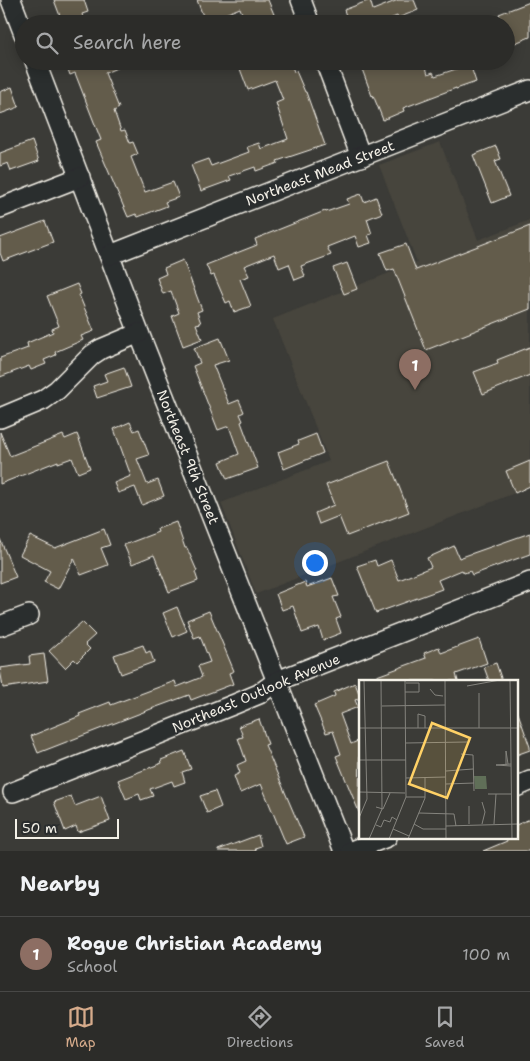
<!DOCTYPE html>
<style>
:root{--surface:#2c2c29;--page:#343431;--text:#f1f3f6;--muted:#a6a7a8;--line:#484846;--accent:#d6ab8b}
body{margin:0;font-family:"Shantell Sans",sans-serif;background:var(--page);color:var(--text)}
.scale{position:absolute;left:15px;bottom:12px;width:104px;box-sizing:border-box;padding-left:5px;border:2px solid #f4f1e8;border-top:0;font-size:14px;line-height:18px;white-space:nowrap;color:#f4f1e8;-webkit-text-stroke:4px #2a2d2e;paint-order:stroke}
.you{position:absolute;left:314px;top:562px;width:18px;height:18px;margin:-12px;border:4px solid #fff;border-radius:50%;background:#1a73e8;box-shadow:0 0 0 8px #1a73e833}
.badge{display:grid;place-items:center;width:32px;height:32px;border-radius:50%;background:var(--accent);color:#fff;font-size:16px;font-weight:700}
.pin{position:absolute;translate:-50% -41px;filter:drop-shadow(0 1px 2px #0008)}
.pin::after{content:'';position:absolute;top:26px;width:18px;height:15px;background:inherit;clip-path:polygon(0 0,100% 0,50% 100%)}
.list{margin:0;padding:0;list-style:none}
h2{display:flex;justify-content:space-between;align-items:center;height:65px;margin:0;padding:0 20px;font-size:21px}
h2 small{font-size:16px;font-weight:400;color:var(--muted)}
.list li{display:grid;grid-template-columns:32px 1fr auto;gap:15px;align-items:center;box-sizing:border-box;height:75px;padding:0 20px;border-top:1px solid var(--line)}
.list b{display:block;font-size:19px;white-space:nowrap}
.list p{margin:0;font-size:16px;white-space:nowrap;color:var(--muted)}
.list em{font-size:16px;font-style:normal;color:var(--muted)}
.icon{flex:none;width:28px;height:28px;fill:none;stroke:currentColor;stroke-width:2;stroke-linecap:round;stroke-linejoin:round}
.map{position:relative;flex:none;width:530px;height:851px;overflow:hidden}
.search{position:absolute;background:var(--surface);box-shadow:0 2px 12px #0003;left:15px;right:15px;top:15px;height:55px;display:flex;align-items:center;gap:12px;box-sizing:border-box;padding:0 18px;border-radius:28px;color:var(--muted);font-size:19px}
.sheet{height:140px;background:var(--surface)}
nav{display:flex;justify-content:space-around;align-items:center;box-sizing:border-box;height:70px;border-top:1px solid var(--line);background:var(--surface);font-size:14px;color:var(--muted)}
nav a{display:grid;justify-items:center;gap:2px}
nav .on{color:var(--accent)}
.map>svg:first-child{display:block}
</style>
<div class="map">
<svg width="530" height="851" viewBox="0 0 530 851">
<rect width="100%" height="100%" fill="#3b3b37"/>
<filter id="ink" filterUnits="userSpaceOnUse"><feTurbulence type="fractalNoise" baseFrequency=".02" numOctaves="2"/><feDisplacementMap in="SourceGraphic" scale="10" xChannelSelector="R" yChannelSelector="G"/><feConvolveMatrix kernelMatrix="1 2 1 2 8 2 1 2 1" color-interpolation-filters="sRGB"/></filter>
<g filter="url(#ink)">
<polygon fill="#47453d" points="440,142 478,240 530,220 530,487 256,594 221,503 329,461 273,319 417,262 379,165"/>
<g fill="#645b4c" stroke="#f4f1e8">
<polygon points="54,0 84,0 88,12 82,14 86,24 63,24"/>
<polygon points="197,0 268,0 278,24 246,24 240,8 215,18 217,24 206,24"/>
<polygon points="370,0 373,10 398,0 414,0 418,10 398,18 397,16 378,24 349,24 344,10"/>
<polygon points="530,2 530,37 510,45 506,34 506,24 502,24 499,14"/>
<polygon points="65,61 133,61 105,73 119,108 114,111 121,131 125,130 130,143 133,142 138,154 131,157 145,192 173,182 179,197 165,202 167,206 138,217 136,214 128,217 96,142 101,140 75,73 70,75"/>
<polygon points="237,61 290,61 294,72 296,71 305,92 306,92 325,145 277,161 278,163 256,171 255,167 229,176 231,180 201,191 191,165 208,159 211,166 249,152 247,147 259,143 261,149 288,139 276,103 283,100 275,80 248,90"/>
<polygon points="359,61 424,61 428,74 433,72 435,76 459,68 456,61 469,61 476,82 456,89 456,88 403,108 404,111 383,120 373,95 372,96"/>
<polygon points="12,87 19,107 0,114 0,92"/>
<polygon points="32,141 39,161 11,171 8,163 0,166 0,153"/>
<polygon points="496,146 501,159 495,161 509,196 492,203 473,155"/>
<polygon points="361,194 364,202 376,197 382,213 367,219 372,234 368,235 371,243 359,247 355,236 327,247 331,255 301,266 305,276 295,280 289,264 279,268 274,254 244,266 249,276 240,279 251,306 234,312 230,301 226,303 214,275 211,276 206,265 257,245 255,239 325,211 326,212 349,204 347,199"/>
<polygon points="45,221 53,242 3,261 0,253 0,238"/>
<polygon points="530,226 530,309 426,350 394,269 387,271 380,253 406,244 416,270"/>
<polygon points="183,260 202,310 197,312 201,323 196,324 202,339 183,346 172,316 179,313 171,291 163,294 157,278 166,274 164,268"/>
<polygon points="347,263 357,289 344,294 333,268"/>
<polygon points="77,284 81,294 79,295 94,331 81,336 83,340 55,352 56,355 44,360 46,364 31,370 29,366 0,377 0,358 28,348 27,343 53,332 52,329 59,326 47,296"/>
<polygon points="220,338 229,360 213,365 229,404 239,400 244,412 240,414 243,421 241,422 258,468 227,479 220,462 239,454 229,426 218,430 193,366 200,363 194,348"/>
<polygon points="530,347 530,375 483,394 474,372 498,363 497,360"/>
<polygon points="124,367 131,387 97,398 93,386 107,381 104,374"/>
<polygon points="130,422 134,431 139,429 149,455 137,459 147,484 158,480 164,496 142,505 135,487 118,493 114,483 131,476 114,429"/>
<polygon points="0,432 10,456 63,435 65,439 77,434 90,468 78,473 72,458 58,463 58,461 0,484"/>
<polygon points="316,434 323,453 284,469 278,452 299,444 298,441"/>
<polygon points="389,461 409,512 347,536 339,516 319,524 315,513 334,505 326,485"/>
<polygon points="530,461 530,486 515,493 506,471"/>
<polygon points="176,522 185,548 187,548 197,571 195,572 198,581 169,592 154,555 132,564 124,545 158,532 157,529"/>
<polygon points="104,529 110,545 101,548 108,565 81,575 74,558 58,589 44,582 50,571 20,555 30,536 55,548"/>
<polygon points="530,533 530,554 472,575 470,571 464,573 462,570 438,580 442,589 376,613 357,566 375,560 377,566 391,560 399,580 431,567 427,558 454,546 459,558"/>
<polygon points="0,539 16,577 0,583"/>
<polygon points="332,578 339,596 333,597 341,617 336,619 341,633 323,640 319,627 302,633 293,606 282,610 276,594 305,582 307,587"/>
<polygon points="177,607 187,631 173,637 163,613"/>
<polygon points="209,611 234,671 229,673 233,684 191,700 189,695 151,709 38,753 31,736 80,716 79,714 110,702 111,705 175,681 177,687 202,677 198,666 210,662 200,636 194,638 187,620"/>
<polygon points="82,622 95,635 85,644 90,649 77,662 74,659 65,668 49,651"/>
<polygon points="479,639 487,663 456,674 458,681 367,681 366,680 426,658 424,653 439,647 441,653"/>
<polygon points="143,645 146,653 150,651 154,662 121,674 114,655"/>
<polygon points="44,654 48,681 3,688 0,668 30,664 29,656"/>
<polygon points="496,663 502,681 489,681 484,667"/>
<polygon points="355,683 360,696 360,698 355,700 358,707 340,714 351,744 360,740 359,812 336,756 341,754 333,731 326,733 314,705 335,696 334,692"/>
<polygon points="516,713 518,713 530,747 530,750 516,755"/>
<polygon points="259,719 268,744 265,745 304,837 286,844 261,784 240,793 234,776 240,773 237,765 246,761 238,738 243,737 239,726"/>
<polygon points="184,751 191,769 182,772 185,782 174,786 172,781 150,789 153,796 141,800 139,794 126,799 118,780 162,763 161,760"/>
<polygon points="215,791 221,807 207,813 200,796"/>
<polygon points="71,796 75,806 101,796 110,821 78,832 76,826 65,831 54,802"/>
<polygon points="530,819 530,851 483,851 507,841 506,837 516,837 516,825"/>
<polygon points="258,835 261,846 255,848 256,851 218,851 218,850"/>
</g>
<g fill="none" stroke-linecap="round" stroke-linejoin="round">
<g stroke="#f4f1e8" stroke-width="22">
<g id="minor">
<polyline points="11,0 24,34"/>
<polyline points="301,0 310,24"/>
<polyline points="35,61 139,333 344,851"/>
<polyline points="325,61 361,157"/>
<polyline points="0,208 80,177"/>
<polyline points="110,255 530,90"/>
<polyline points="0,418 43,400 57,390 92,355 101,349 139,333"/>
<polyline points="0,626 29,615"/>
<polyline points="516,787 530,781"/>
<polyline points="13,792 235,704 259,694 277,681 530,582"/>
<polyline points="351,851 387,837"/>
</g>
</g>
<use href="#minor" stroke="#2a2d2e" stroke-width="19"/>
</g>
</g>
<g text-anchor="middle" stroke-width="4" stroke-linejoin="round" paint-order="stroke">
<g font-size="14" fill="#f4f1e8" stroke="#2a2d2e">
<text transform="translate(320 173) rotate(-21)" y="5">Northeast Mead Street</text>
<text transform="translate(188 457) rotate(68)" y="5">Northeast 9th Street</text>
<text transform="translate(256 693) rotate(-23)" y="5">Northeast Outlook Avenue</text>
</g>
</g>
<g transform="translate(359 680)">
<rect width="159" height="159" fill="#3b3b37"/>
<path d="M115,96H127L128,109H116Z" fill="#606f58"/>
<path fill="none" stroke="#85847e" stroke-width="1" d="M86,0L87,159M151,0L153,159M108,6L141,0M71,9L76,15L84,16M46,12H60V3H47M120,13V48M23,26L86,25M0,48H159M59,48V34L66,36V48M47,63L108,62M102,74L114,75L115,111M0,80H47M152,84L137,85L152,86M147,85V71L149,84M87,91L114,89M47,98L87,97M87,104L115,103M0,112L46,113M129,114H152M47,117H66M110,126V144M17,127L24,129L31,113M60,133L95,134L97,146M0,138L8,119L5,0M55,144L64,149H87M123,144L126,132L123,122M135,144L137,114M17,145L22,147L25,140L31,142L33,137L38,140M87,146L159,144M34,149L50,156M10,159L23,129L22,0M30,159L47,117L46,0M49,159L66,118V97"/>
<path fill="#ffd166" fill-opacity="0.15" stroke="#ffd166" stroke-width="2.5" d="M73,43L111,58L88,118L50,104Z"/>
<rect width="159" height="159" fill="none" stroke="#f4f1e8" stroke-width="2.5"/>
</g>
</svg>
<div class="scale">50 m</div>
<div class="you"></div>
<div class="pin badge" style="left:415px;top:390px;background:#8d6e63">1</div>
<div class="search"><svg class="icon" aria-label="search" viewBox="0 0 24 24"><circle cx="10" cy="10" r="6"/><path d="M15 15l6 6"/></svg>Search here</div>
</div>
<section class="sheet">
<h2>Nearby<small></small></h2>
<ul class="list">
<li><span class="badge" style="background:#8d6e63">1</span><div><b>Rogue Christian Academy</b><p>School</p></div><em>100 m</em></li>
</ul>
</section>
<nav>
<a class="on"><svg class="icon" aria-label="map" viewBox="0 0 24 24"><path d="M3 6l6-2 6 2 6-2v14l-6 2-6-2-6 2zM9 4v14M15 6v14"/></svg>Map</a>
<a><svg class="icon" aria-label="directions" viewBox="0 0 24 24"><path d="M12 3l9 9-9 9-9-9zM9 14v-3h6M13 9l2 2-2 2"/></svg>Directions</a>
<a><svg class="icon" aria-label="saved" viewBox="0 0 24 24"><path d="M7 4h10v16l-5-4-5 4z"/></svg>Saved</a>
</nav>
